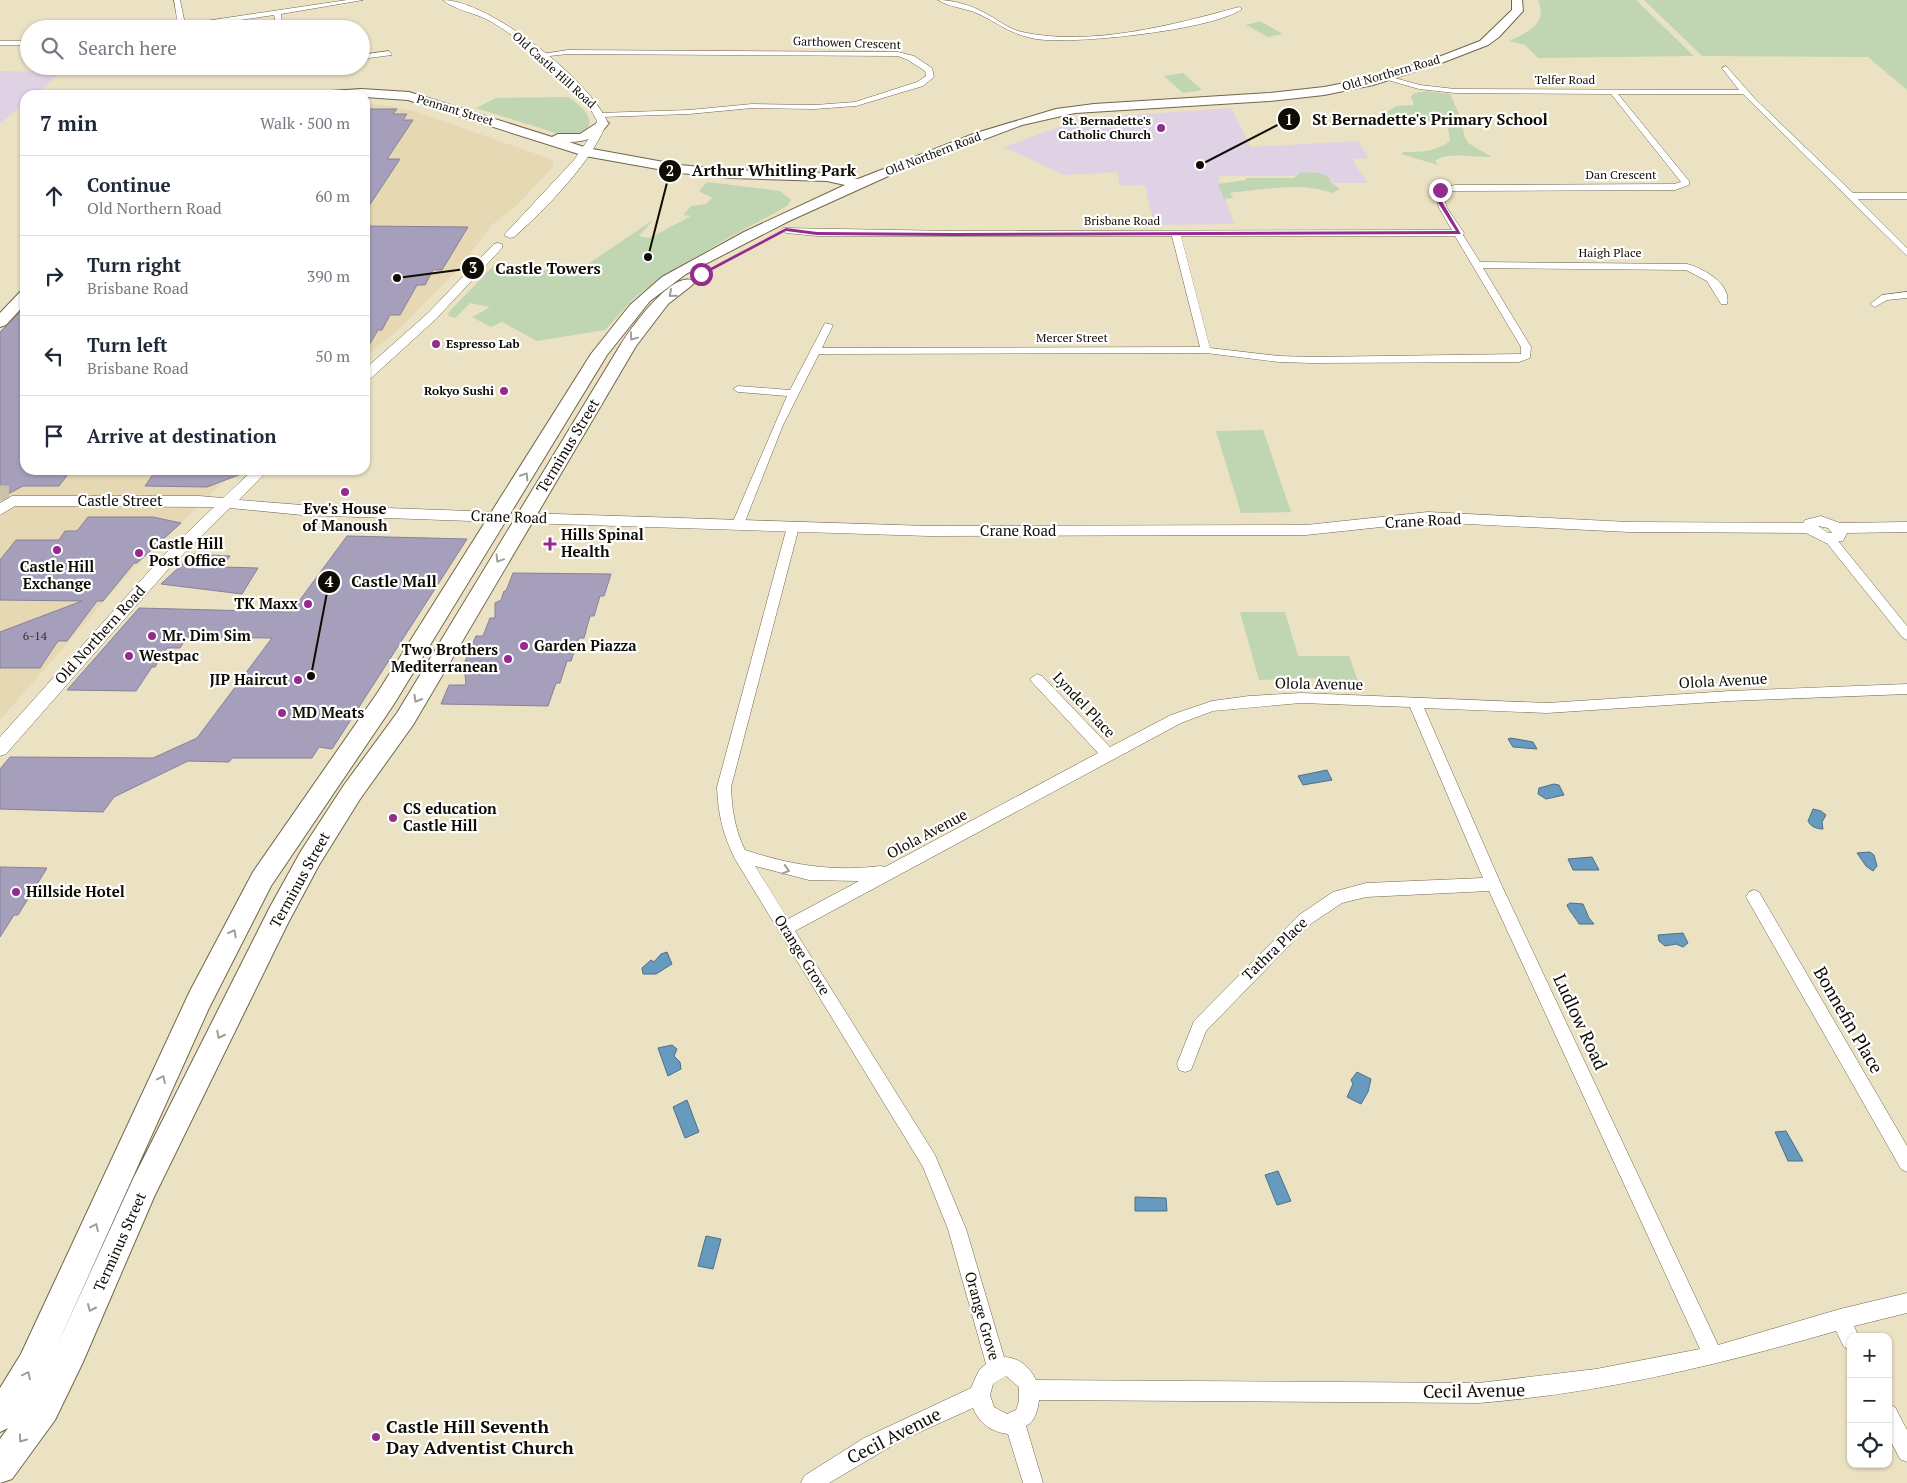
<!DOCTYPE html>
<meta charset="utf-8">
<style>
:root{--surface:#fff;--page:#f6f6f7;--text:#1f2937;--muted:#747a83;--line:#e0e1e3}
body{margin:0;font-family:"PT Serif",serif;background:var(--page);color:var(--text)}
.controls{position:absolute;right:15px;bottom:15px;display:grid;overflow:hidden;border-radius:10px;box-shadow:0 1px 4px #0004}
.controls button{width:45px;height:45px;display:grid;place-items:center;padding:0;border:0;border-bottom:1px solid var(--line);background:var(--surface);color:var(--text);font:25px sans-serif}
.stop{position:absolute;width:15px;height:15px;margin:-11px;border:4px solid #942b8e;border-radius:50%;background:#fff}
.stop.end{background:#942b8e;border-color:#fff;box-shadow:0 1px 5px #0008}
.list{margin:0;padding:0;list-style:none}
h2{display:flex;justify-content:space-between;align-items:center;height:65px;margin:0;padding:0 20px;font-size:21px}
h2 small{font-size:16px;font-weight:400;color:var(--muted)}
.list li{display:grid;grid-template-columns:32px 1fr auto;gap:15px;align-items:center;box-sizing:border-box;height:80px;padding:0 20px;border-top:1px solid var(--line)}
.list b{display:block;font-size:19px;white-space:nowrap}
.list p{margin:0;font-size:16px;white-space:nowrap;color:var(--muted)}
.list em{font-size:16px;font-style:normal;color:var(--muted)}
.icon{flex:none;width:28px;height:28px;fill:none;stroke:currentColor;stroke-width:2;stroke-linecap:round;stroke-linejoin:round}
.map{position:relative;flex:none;width:1907px;height:1483px;overflow:hidden}
.search{position:absolute;background:var(--surface);box-shadow:0 1px 4px #0004;left:20px;top:20px;width:350px;height:55px;display:flex;align-items:center;gap:12px;box-sizing:border-box;padding:0 18px;border-radius:28px;color:var(--muted);font-size:19px}
.panel{position:absolute;background:var(--surface);box-shadow:0 1px 4px #0004;left:20px;top:90px;width:350px;height:385px;border-radius:15px}
.map>svg:first-child{display:block}
</style>
<div class="map">
<svg width="1907" height="1483" viewBox="0 0 1907 1483">
<rect width="100%" height="100%" fill="#ebe1c3"/>
<g fill="#e5d8b3">
<polygon points="365,103 397,107 417,112 553,160 553,167 515,207 493,224 456,271 398,330 365,357"/>
<polygon points="0,334 25,470 236,470 132,569 0,720"/>
</g>
<g fill="#dfd2e5">
<polygon points="0,71 62,72 35,95 25,95 25,103 0,123"/>
<polygon points="1231,108 1251,147 1358,141 1369,158 1352,159 1367,183 1327,183 1323,176 1218,176 1234,224 1154,225 1145,185 1120,186 1117,172 1064,175 1004,147 1073,122 1089,118"/>
</g>
<g fill="#c0d5b2">
<path d="M1538,0H1636L1694,56L1538,58L1525,45L1509,41C1528,32 1548,24 1538,0Z"/>
<polygon points="1644,0 1907,0 1907,90 1868,57 1702,56"/>
<polygon points="1260,21 1283,34 1268,37 1246,25"/>
<polygon points="1183,73 1202,90 1183,93 1164,76"/>
<path d="M1425,91L1450,94L1462,121L1464,135L1468,143L1492,157C1476,158 1447,151 1435,161L1438,165L1401,154L1404,152C1422,152 1435,152 1450,141L1447,122C1421,115 1411,134 1384,115V113L1397,106L1414,105L1411,96L1415,93Z"/>
<path d="M569,97C581,107 600,120 582,134H559L476,108L496,98Z"/>
<path d="M1301,172L1319,173L1329,177L1330,182L1340,189L1332,193C1305,183 1274,188 1246,191C1240,192 1236,191 1230,193L1233,198L1224,199L1218,184L1246,180V178H1294Z"/>
<polygon points="707,182 780,191 791,200 787,206 773,214 728,238 659,279 633,299 605,330 537,341 502,322 491,327 472,317 490,307 470,303 455,318 448,316 449,312 497,262 504,264 498,270 579,270 653,220 639,236 650,238 691,216 683,215 691,206 706,204 712,198 699,191"/>
<polygon points="1263,430 1291,512 1241,513 1216,431"/>
<polygon points="1240,612 1285,612 1298,656 1349,656 1358,681 1305,678 1259,680"/>
</g>
<g fill="#679abf" stroke="#4d6f87">
<polygon points="1511,738 1533,742 1537,749 1513,747 1508,739"/>
<polygon points="1327,770 1332,780 1303,785 1298,776"/>
<polygon points="1554,784 1559,785 1564,795 1546,799 1538,794 1539,788"/>
<path d="M1813,809L1821,811L1826,815L1822,822L1823,829C1817,829 1811,827 1808,821Z"/>
<polygon points="1870,852 1874,855 1877,866 1873,871 1866,866 1857,853"/>
<polygon points="1592,857 1599,870 1573,870 1568,859"/>
<path d="M1570,903L1583,904L1589,918L1594,924H1579C1576,918 1569,911 1567,905Z"/>
<polygon points="1683,933 1688,943 1683,947 1676,944 1665,946 1659,941 1658,935"/>
<polygon points="667,952 672,964 656,974 643,974 642,968 651,960 654,962 661,954"/>
<polygon points="672,1045 677,1049 674,1056 680,1062 681,1069 668,1076 658,1048"/>
<polygon points="1357,1072 1371,1079 1368,1092 1361,1104 1347,1097 1353,1084 1351,1080"/>
<polygon points="687,1100 699,1132 685,1138 673,1107"/>
<polygon points="1786,1131 1803,1161 1788,1161 1775,1132"/>
<polygon points="1278,1171 1291,1201 1277,1205 1265,1175"/>
<polygon points="1135,1197 1166,1198 1167,1211 1135,1211"/>
<polygon points="706,1236 721,1239 713,1269 698,1266"/>
</g>
<g fill="#a69fbb" stroke="#87819c">
<polygon points="365,109 397,109 393,114 407,114 403,120 413,120 387,159 400,159 365,212"/>
<polygon points="365,226 468,227 442,270 433,270 425,285 417,285 400,315 390,315 382,330 378,330 365,352"/>
<polygon points="25,307 25,470 71,470 59,486 23,486 0,498 0,332"/>
<polygon points="156,470 249,470 249,471 207,487 145,486"/>
<polygon points="88,517 153,517 181,523 137,563 134,563 103,601 97,601 67,641 58,641 40,668 0,668 0,632 82,601 0,600 0,560 16,540 59,540 65,531 77,531"/>
<polygon points="347,536 467,539 332,749 319,747 312,758 232,758 229,762 188,761 114,797 103,812 0,809 0,769 10,757 153,758 197,738 272,638 187,637 180,648 167,648 155,667 152,667 136,691 67,690 139,608 291,612"/>
<polygon points="193,554 230,556 222,567 258,568 242,594 161,584"/>
<polygon points="513,573 611,574 604,596 600,596 594,616 590,616 584,638 579,638 571,661 567,661 560,683 556,683 548,706 441,704 449,685 466,685 464,664 476,636 483,636 490,618 495,618 495,603 501,600 504,591 506,591"/>
<polygon points="0,867 47,868 18,915 14,915 0,937"/>
</g>
<g fill="none" stroke-linecap="round" stroke-linejoin="round">
<polyline stroke="#cac1a6" stroke-width="15" stroke-dasharray="15 8" stroke-linecap="butt" points="0,493 9,493"/>
<g stroke="#70664c" stroke-width="1">
<g id="minor">
<polygon points="174,0 180,0 185,24 347,0 363,0 281,14 283,29 277,29 274,15 179,29 160,29 178,25"/>
<path d="M938,0C953,0 971,5 985,13C997,19 1008,29 1022,32C1090,47 1173,25 1239,7L1242,9C1213,30 1073,45 1036,39C1008,34 998,22 974,12C962,8 947,6 938,0Z"/>
<rect x="0" y="41" width="29" height="4"/>
<polygon points="568,50 898,52 914,56 932,68 934,77 923,86 856,106 815,109 752,108 689,114 602,117 599,117 599,113 689,110 752,104 815,105 855,102 917,82 926,76 925,71 908,60 898,56 568,54 540,57 536,55"/>
<polygon points="389,51 392,55 361,59 361,55"/>
<path d="M1726,66L1757,101L1853,193H1907V199H1858L1907,248V256L1743,94H1618L1689,181V185L1675,190L1455,191L1442,193L1447,208L1464,233L1463,235L1480,262L1687,264C1703,268 1732,284 1727,304H1721L1707,281L1686,270L1483,268L1531,347L1530,358L1519,362L1312,363L1279,362L1206,353L819,354L783,425L744,524L738,528L732,524L787,396L738,392L733,389L738,386L790,390L825,323L833,325L822,348L1200,347L1172,236H817L786,233L782,230L783,228L954,231L1452,230L1439,208L1434,190L1455,185L1674,184L1681,182L1611,94L1455,93L1419,89L1384,79V75L1420,85L1455,89L1739,90L1722,68ZM1181,236H1455L1521,347V354L1312,357L1279,356L1210,348Z"/>
<polygon points="1907,292 1907,298 1887,300 1875,307 1870,304 1882,295"/>
<path d="M793,523L799,527L731,787C732,810 735,830 745,850C791,865 832,872 880,866L885,867L1098,753L1032,682L1030,679L1037,674L1042,676L1110,747L1171,715L1212,701L1249,696L1301,693L1547,703L1730,691L1907,684V694L1730,701L1547,713L1424,708L1501,884L1718,1345L1840,1309L1907,1293V1313L1854,1326L1859,1337H1851V1350L1844,1347L1836,1331C1718,1365 1602,1393 1479,1403L1039,1400C1038,1409 1035,1422 1026,1426L1043,1483H1023L1008,1434C991,1432 979,1423 973,1408L900,1441L829,1483H801L804,1476L864,1438L971,1388L979,1370L986,1364L948,1229L923,1167L735,859C723,835 718,814 717,787L787,527ZM1301,703L1410,707L1483,878L1366,883L1333,892L1299,915L1194,1021L1177,1064L1179,1070L1185,1072L1191,1070L1206,1031L1309,925L1342,903L1366,897L1489,891L1700,1349L1596,1369L1479,1383L1036,1380C1030,1367 1018,1357 1004,1357L966,1229L935,1155L795,931L1181,723L1213,711ZM755,866L809,880L859,881L788,919ZM1006,1376L1019,1387V1401L1016,1410L1007,1414L994,1407L990,1395L993,1384Z"/>
<polygon points="1830,535 1834,536 1907,626 1907,640 1903,638 1826,542 1824,539 1826,536"/>
<polygon points="1754,890 1759,892 1907,1146 1907,1172 1901,1169 1749,902 1746,897 1749,892"/>
<polygon points="1888,1404 1895,1407 1907,1430 1907,1462 1900,1459 1888,1436"/>
</g>
</g>
<g stroke="#70664c" stroke-width="1">
<g id="tertiary">
<path d="M443,0C489,0 589,80 607,121C595,159 544,211 514,237L510,238L504,235L574,160L594,131L597,121C585,92 517,35 488,20C475,13 454,10 443,0Z"/>
<polygon points="498,243 502,244 502,248 436,319 370,379 365,380 365,369 428,313 494,244"/>
<polygon points="253,470 268,470 239,500 302,505 499,512 506,517 499,522 302,515 230,508 172,565 6,754 0,756 0,737 162,557 214,507 15,506 0,515 0,503 12,496 199,496 223,498"/>
<path d="M1428,512L1629,522L1803,523L1805,520L1821,516L1840,523L1907,522V532L1847,533L1843,541L1826,543L1806,533L1629,532L1428,522L1306,535L929,536L525,523L518,518L525,513L929,526L1306,525ZM1818,526L1828,528L1832,533H1828Z"/>
</g>
</g>
<g stroke="#70664c" stroke-width="2">
<g id="primary">
<path d="M1512,0H1522L1523,11L1499,37L1488,45L1444,62L1373,85L1324,95L1269,101L1075,113L1022,125L895,173L789,221L686,274L650,301L607,355L394,704L271,886L209,1008L55,1350L134,1177L270,907L301,851L344,785L397,713L621,344C632,327 670,274 691,280L694,283L691,286L668,304L636,346L413,725L360,799L319,865L288,923L154,1197L83,1362L55,1420L12,1479L0,1483V1439L8,1428L0,1432V1388L21,1354L190,991L253,872L378,692L591,354L630,305L662,277L744,232L845,185L827,181L731,178L680,173L585,156L408,100L365,97V95H314L316,92L361,89L409,92L552,137L558,134H580L603,119L609,123C599,137 586,142 569,142L587,148L680,165L731,170L827,173L858,179L976,133L1056,109L1094,104L1269,93L1324,87L1371,78L1436,58L1480,41L1512,10Z"/>
<polygon points="25,290 25,304 6,325 0,327 0,313 20,292"/>
</g>
</g>
<use href="#minor" fill="#fff" fill-rule="evenodd"/>
<use href="#tertiary" fill="#fff" fill-rule="evenodd"/>
<use href="#primary" fill="#fff" fill-rule="evenodd"/>
</g>
<defs><path id="oneway-chevron" d="M-2-3.5L2.5 0L-2 3.5" fill="none" stroke-width="1.6" stroke-linecap="round" stroke-linejoin="round" transform="scale(1.25)"/></defs>
<g stroke="#9f9e9a">
<use href="#oneway-chevron" transform="translate(672 294) rotate(140)"/>
<use href="#oneway-chevron" transform="translate(633 337) rotate(127)"/>
<use href="#oneway-chevron" transform="translate(525 476) rotate(-58)"/>
<use href="#oneway-chevron" transform="translate(499 559) rotate(121)"/>
<use href="#oneway-chevron" transform="translate(417 699) rotate(120)"/>
<use href="#oneway-chevron" transform="translate(786 870) rotate(16)"/>
<use href="#oneway-chevron" transform="translate(233 933) rotate(-62)"/>
<use href="#oneway-chevron" transform="translate(220 1035) rotate(117)"/>
<use href="#oneway-chevron" transform="translate(162 1079) rotate(-65)"/>
<use href="#oneway-chevron" transform="translate(95 1227) rotate(-65)"/>
<use href="#oneway-chevron" transform="translate(91 1308) rotate(114)"/>
<use href="#oneway-chevron" transform="translate(27 1375) rotate(-64)"/>
<use href="#oneway-chevron" transform="translate(22 1439) rotate(126)"/>
</g>
<polygon fill="#942b8e" points="1440,189 1442,190 1439,193 1440,198 1461,234 954,236 817,235 786,231 703,275 699,274 786,228 817,232 954,233 1456,231 1435,198 1434,192"/>
<g fill="#942b8e" stroke="#fff" stroke-width="2">
<circle cx="1161" cy="128" r="5"/>
<circle cx="436" cy="344" r="5"/>
<circle cx="504" cy="391" r="5"/>
<circle cx="345" cy="492" r="5"/>
<path d="M547.5 536.5h5v5h5v5h-5v5h-5v-5h-5v-5h5z"/>
<circle cx="57" cy="550" r="5"/>
<circle cx="139" cy="553" r="5"/>
<circle cx="308" cy="604" r="5"/>
<circle cx="152" cy="636" r="5"/>
<circle cx="524" cy="646" r="5"/>
<circle cx="129" cy="656" r="5"/>
<circle cx="508" cy="659" r="5"/>
<circle cx="298" cy="680" r="5"/>
<circle cx="282" cy="713" r="5"/>
<circle cx="393" cy="818" r="5"/>
<circle cx="16" cy="892" r="5"/>
<circle cx="376" cy="1437" r="5"/>
</g>
<g text-anchor="middle" stroke-width="4.5" stroke-linejoin="round" paint-order="stroke">
<g font-size="12" fill="#0f0c03" stroke="#fff">
<text transform="translate(847 43) rotate(2)" y="4">Garthowen Crescent</text>
<text transform="translate(554 70) rotate(42)" y="4">Old Castle Hill Road</text>
<text transform="translate(1391 73) rotate(-16)" y="4">Old Northern Road</text>
<text x="1565" y="84">Telfer Road</text>
<text transform="translate(455 110) rotate(17)" y="4">Pennant Street</text>
<text transform="translate(933 154) rotate(-21)" y="4">Old Northern Road</text>
<text x="1621" y="179">Dan Crescent</text>
<text x="1122" y="225">Brisbane Road</text>
<text x="1610" y="257">Haigh Place</text>
<text x="1072" y="342">Mercer Street</text>
</g>
<g font-size="12" font-weight="bold" fill="#0f0c03" stroke="#fff" text-anchor="end">
<text x="1151" y="125">St. Bernadette's<tspan x="1151" dy="14">Catholic Church</tspan></text>
<text x="446" y="348" text-anchor="start">Espresso Lab</text>
<text x="494" y="395">Rokyo Sushi</text>
</g>
<g font-size="12" fill="#353131">
<text x="35" y="640">6-14</text>
</g>
<g font-size="15" fill="#0f0c03" stroke="#fff">
<text transform="translate(568 446) rotate(-59)" y="5">Terminus Street</text>
<text x="120" y="506">Castle Street</text>
<text transform="translate(509 517) rotate(2)" y="5">Crane Road</text>
<text transform="translate(1423 521) rotate(-3)" y="5">Crane Road</text>
<text x="1018" y="536">Crane Road</text>
<text transform="translate(100 635) rotate(-48)" y="5">Old Northern Road</text>
<text transform="translate(1723 681) rotate(-3)" y="5">Olola Avenue</text>
<text transform="translate(1319 684) rotate(1)" y="5">Olola Avenue</text>
<text transform="translate(1084 705) rotate(47)" y="5">Lyndel Place</text>
<text transform="translate(927 834) rotate(-28)" y="5">Olola Avenue</text>
<text transform="translate(300 880) rotate(-61)" y="5">Terminus Street</text>
<text transform="translate(1275 949) rotate(-44)" y="5">Tathra Place</text>
<text transform="translate(802 955) rotate(58)" y="5">Orange Grove</text>
<text transform="translate(120 1242) rotate(-66)" y="5">Terminus Street</text>
<text transform="translate(982 1316) rotate(74)" y="5">Orange Grove</text>
</g>
<g font-size="15" font-weight="bold" fill="#0f0c03" stroke="#fff" text-anchor="start">
<text x="345" y="514" text-anchor="middle">Eve's House<tspan x="345" dy="17">of Manoush</tspan></text>
<text x="561" y="540">Hills Spinal<tspan x="561" dy="17">Health</tspan></text>
<text x="149" y="549">Castle Hill<tspan x="149" dy="17">Post Office</tspan></text>
<text x="57" y="572" text-anchor="middle">Castle Hill<tspan x="57" dy="17">Exchange</tspan></text>
<text x="298" y="609" text-anchor="end">TK Maxx</text>
<text x="162" y="641">Mr. Dim Sim</text>
<text x="534" y="651">Garden Piazza</text>
<text x="498" y="655" text-anchor="end">Two Brothers<tspan x="498" dy="17">Mediterranean</tspan></text>
<text x="139" y="661">Westpac</text>
<text x="288" y="685" text-anchor="end">JIP Haircut</text>
<text x="292" y="718">MD Meats</text>
<text x="403" y="814">CS education<tspan x="403" dy="17">Castle Hill</tspan></text>
<text x="26" y="897">Hillside Hotel</text>
</g>
<g font-size="18" fill="#0f0c03" stroke="#fff">
<text transform="translate(1848 1020) rotate(60)" y="6">Bonnefin Place</text>
<text transform="translate(1580 1022) rotate(65)" y="6">Ludlow Road</text>
<text transform="translate(1474 1391) rotate(-1)" y="6">Cecil Avenue</text>
<text transform="translate(894 1436) rotate(-27)" y="6">Cecil Avenue</text>
</g>
<g font-size="18" font-weight="bold" fill="#0f0c03" stroke="#fff" text-anchor="start">
<text x="386" y="1433">Castle Hill Seventh<tspan x="386" dy="21">Day Adventist Church</tspan></text>
</g>
</g>
<path fill="none" stroke="#0f0c03" stroke-width="2" d="M1200 165L1289 119M648 257L670 171M397 278L473 268M311 676L329 582"/>
<g fill="#0f0c03" stroke="#fff" stroke-width="2">
<circle cx="1200" cy="165" r="5"/>
<circle cx="648" cy="257" r="5"/>
<circle cx="397" cy="278" r="5"/>
<circle cx="311" cy="676" r="5"/>
<circle cx="1289" cy="119" r="12"/>
<circle cx="670" cy="171" r="12"/>
<circle cx="473" cy="268" r="12"/>
<circle cx="329" cy="582" r="12"/>
</g>
<g font-size="15" text-anchor="middle" font-weight="bold" fill="#fff">
<text x="1289" y="125">1</text>
<text x="670" y="176">2</text>
<text x="473" y="273">3</text>
<text x="329" y="587">4</text>
</g>
<g font-size="16" text-anchor="middle" font-weight="bold" fill="#0f0c03" stroke="#fff" stroke-width="4.5" stroke-linejoin="round" paint-order="stroke">
<text x="1430" y="125">St Bernadette's Primary School</text>
<text x="774" y="176">Arthur Whitling Park</text>
<text x="548" y="274">Castle Towers</text>
<text x="394" y="587">Castle Mall</text>
</g>
</svg>
<div class="controls">
<button>+</button>
<button>−</button>
<button><svg class="icon" aria-label="locate" viewBox="0 0 24 24"><circle cx="12" cy="12" r="6"/><path d="M12 2v4M12 18v4M2 12h4M18 12h4"/></svg></button>
</div>
<div class="stop" style="left:701px;top:274px"></div>
<div class="stop end" style="left:1440px;top:190px"></div>
<div class="search"><svg class="icon" aria-label="search" viewBox="0 0 24 24"><circle cx="10" cy="10" r="6"/><path d="M15 15l6 6"/></svg>Search here</div>
<section class="panel">
<h2>7 min<small>Walk · 500 m</small></h2>
<ul class="list">
<li><svg class="icon" aria-label="ahead" viewBox="0 0 24 24"><path d="M12 20V5M6 11l6-6 6 6"/></svg><div><b>Continue</b><p>Old Northern Road</p></div><em>60 m</em></li>
<li><svg class="icon" aria-label="right" viewBox="0 0 24 24"><path d="M7 20v-9h11M14 6l5 5-5 5"/></svg><div><b>Turn right</b><p>Brisbane Road</p></div><em>390 m</em></li>
<li><svg class="icon" aria-label="left" viewBox="0 0 24 24"><path d="M17 20v-9H6M10 6l-5 5 5 5"/></svg><div><b>Turn left</b><p>Brisbane Road</p></div><em>50 m</em></li>
<li><svg class="icon" aria-label="arrive" viewBox="0 0 24 24"><path d="M6 21V4h12l-3 4 3 4H6"/></svg><div><b>Arrive at destination</b></div></li>
</ul>
</section>
</div>
